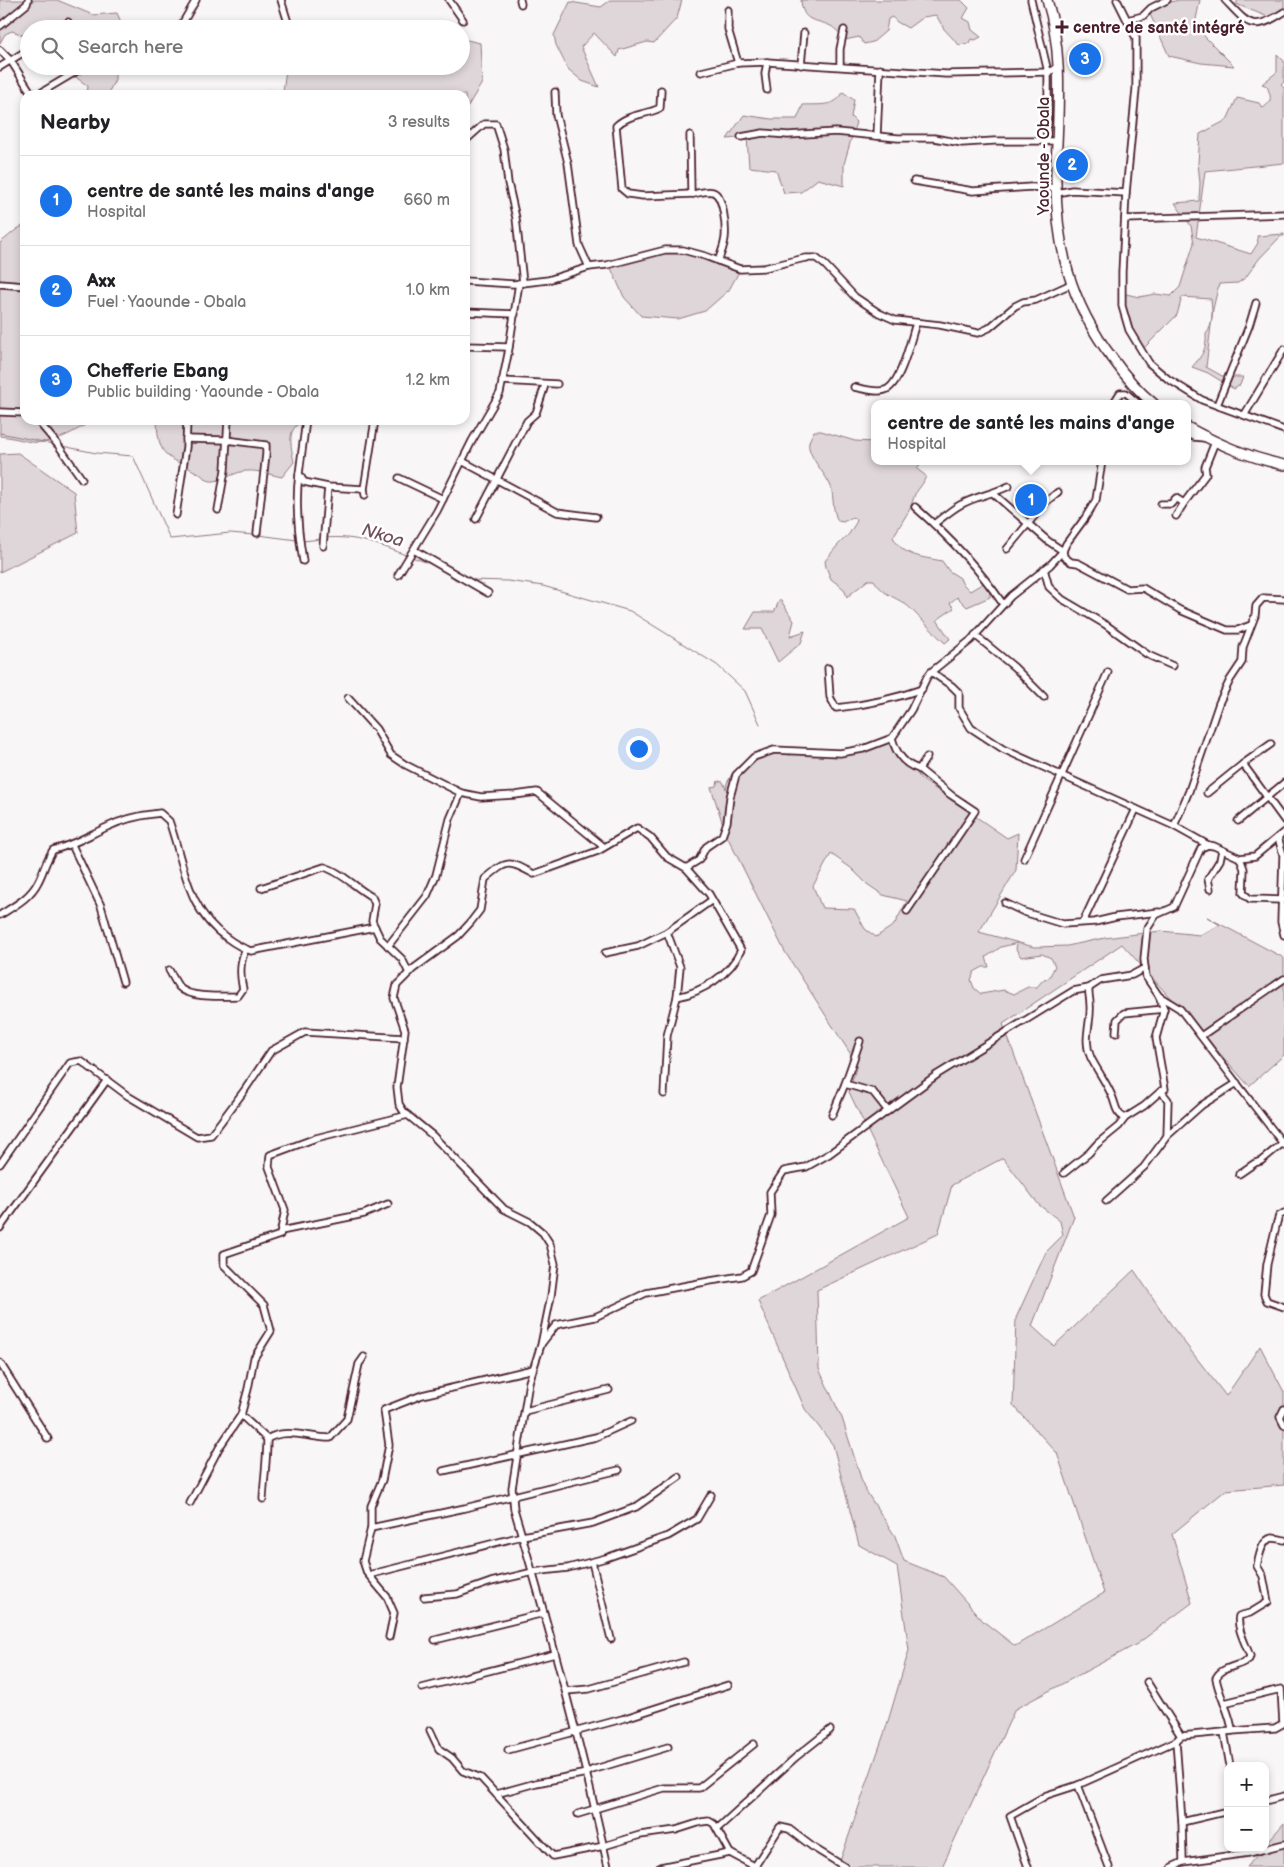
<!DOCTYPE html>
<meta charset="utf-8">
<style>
:root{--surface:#fff;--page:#f2f2f2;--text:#202124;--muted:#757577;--line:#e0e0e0;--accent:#1a73e8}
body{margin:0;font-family:"Balsamiq Sans",sans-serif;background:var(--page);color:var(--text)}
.controls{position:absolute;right:15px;bottom:15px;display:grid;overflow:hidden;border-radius:10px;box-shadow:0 2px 8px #0003}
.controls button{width:45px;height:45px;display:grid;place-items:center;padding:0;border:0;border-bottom:1px solid var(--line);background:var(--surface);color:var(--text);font:25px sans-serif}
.you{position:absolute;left:638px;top:748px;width:18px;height:18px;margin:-12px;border:4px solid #fff;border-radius:50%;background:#1a73e8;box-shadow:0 0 0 8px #1a73e833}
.badge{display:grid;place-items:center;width:32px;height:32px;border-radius:50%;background:var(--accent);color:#fff;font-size:16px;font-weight:700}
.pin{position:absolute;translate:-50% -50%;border:2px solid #fff;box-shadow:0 1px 5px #0006}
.popup{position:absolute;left:871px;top:400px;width:320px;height:65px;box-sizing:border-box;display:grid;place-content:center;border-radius:10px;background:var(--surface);filter:drop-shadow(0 1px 4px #0005);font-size:16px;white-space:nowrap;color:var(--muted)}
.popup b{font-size:19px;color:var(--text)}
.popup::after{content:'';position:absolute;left:50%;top:100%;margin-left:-10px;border:10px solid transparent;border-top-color:var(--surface)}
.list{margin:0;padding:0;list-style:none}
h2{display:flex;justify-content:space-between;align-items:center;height:65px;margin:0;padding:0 20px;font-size:21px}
h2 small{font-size:16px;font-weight:400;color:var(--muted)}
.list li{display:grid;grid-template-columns:32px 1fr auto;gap:15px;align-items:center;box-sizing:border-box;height:90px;padding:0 20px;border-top:1px solid var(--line)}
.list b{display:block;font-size:19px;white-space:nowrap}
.list p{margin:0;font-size:16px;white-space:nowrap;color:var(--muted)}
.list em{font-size:16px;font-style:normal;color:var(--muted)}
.icon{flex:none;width:28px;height:28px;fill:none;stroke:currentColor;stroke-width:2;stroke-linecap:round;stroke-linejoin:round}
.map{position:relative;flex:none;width:1284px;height:1867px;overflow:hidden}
.search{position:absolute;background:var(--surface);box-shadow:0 2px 8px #0003;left:20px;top:20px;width:450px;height:55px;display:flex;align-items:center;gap:12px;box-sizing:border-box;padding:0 18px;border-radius:28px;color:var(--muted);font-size:19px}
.panel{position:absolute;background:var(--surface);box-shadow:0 2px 8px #0003;left:20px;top:90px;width:450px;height:335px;border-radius:15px}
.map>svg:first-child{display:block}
</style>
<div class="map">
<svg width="1284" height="1867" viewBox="0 0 1284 1867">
<rect width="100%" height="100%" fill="#f8f6f7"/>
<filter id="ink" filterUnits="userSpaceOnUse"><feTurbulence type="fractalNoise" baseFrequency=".02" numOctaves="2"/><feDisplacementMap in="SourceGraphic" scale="10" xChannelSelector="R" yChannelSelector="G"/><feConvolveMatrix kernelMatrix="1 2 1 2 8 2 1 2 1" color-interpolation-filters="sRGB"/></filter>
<g filter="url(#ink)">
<g fill="#ded6d9" stroke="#947a82" fill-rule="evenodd">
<polygon points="0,0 57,0 93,15 117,13 124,29 29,29 29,37 12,31 5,34 0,43"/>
<polygon points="611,0 682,0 677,18 654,43 647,42 619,50 617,57 594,33 581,47 599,87 582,81 568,69 556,45 554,35 570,2 601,7"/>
<path d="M801,0H961L969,8L963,18L970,22L972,30L981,37L975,40L971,39L969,43L959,45L944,29L936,15L923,17L908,28L897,22L892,17L888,19L886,31L873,42L864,44L859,37L845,40C841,35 836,29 831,26C813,18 803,23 801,0Z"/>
<polygon points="1179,0 1200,0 1195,24 1205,37 1234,66 1201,63 1169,56 1149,12 1166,3"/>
<polygon points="1238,0 1284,0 1284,9 1268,17 1236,4"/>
<polygon points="467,40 480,43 482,83 466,109 465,95 255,95 267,90 283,91 286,70 290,66 461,66 461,41"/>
<path d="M1277,54L1284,61V82L1281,85L1284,88V163L1205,171L1196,237L1251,254L1258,243L1257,236L1284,234V236H1281L1259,259L1246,277L1238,283L1219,284L1213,309L1206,367L1224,377H1243L1240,385L1234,389L1208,373L1192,367C1202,356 1207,349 1206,334C1214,325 1212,310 1211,299L1182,297L1177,315L1140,352L1133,331L1122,310V293L1139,297L1155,294L1171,296L1180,287L1194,243L1191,226L1175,203L1199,201L1200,183L1198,163L1200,134L1227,120L1237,98L1259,103L1263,108C1273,101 1271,97 1267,86L1262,84L1277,72Z"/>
<polygon points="70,66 115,66 115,80 107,95 87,95 88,86 77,78"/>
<path d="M843,92L854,100L851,117L856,122L844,164V186L818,179L801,192L784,193L776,170L749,167L747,137L727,139L744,115L771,119H797L803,105C817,104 836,108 843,92Z"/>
<path d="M25,225V420H94C74,431 55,445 31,442C21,440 11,437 0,436V243L17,229Z"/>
<path d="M665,253C692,253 716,260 741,268L729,290L705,311L678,319L641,316L624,297L610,266Z"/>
<path d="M157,420H316C311,421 304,422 299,424C286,430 292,451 294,462L282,477C271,475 258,470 247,471C236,471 225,480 214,481C206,482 204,476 198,473C168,456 158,459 157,420Z"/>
<path d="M814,431H821L855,441L875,442V461H922L917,469L926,476L923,483L915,494L910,509L893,537C903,557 923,557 942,561L949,571L960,578L962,583L970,591L985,582L989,585L990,597L967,607L957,597L950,603L954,608L937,620L950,639L945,643C933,632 922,620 911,609C898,596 885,598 874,580H868L847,597L844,589L831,579L826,567L825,561L837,546L849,534L857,521L853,517L843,522L838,521C832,510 834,498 831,487C827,475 806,455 809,442C810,438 813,434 814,431Z"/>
<polygon points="18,453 74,492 78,533 0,572 0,454"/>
<polygon points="780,599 794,621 790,636 805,631 801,643 778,662 762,629 745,629 755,612 774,612"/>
<path d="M891,737L921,779L1007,838L1018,833L1016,870L979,932L1034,947L1067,946L1105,938L1161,931L1200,935L1220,925L1207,917L1284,958V1055L1249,1086L1122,944L1003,1024L1074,1217L1032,1326L1054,1346L1134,1270L1174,1329L1226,1396L1260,1346L1284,1392V1485L1226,1490L1172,1534L1192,1603L1137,1644L1015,1709L942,1867H838L886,1728L909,1650L897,1566L859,1545L833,1445L805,1409L758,1301L909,1217L849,1092L857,1064L785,952L726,834L711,787L716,786L718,781L723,782L726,789L727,783L733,772L740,769L751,756L781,752L789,755L815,751L822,755L863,751ZM831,854L851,868L867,884L883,895L907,901L894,925L876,937L865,929L854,909L822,908L813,886ZM1017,943L1016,949L1021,957L1042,954L1051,958L1055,966L1049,978L1042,981L1037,987H1028L1014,994L1004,990L981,994L974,988L971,980L974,972L983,967H989L986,957L1001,947ZM1003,1158L1039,1205L1060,1221L1063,1235L1046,1252L1016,1318L1013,1405L1057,1453L1104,1593L1015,1646L983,1621L944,1577L904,1561L895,1536L864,1488L842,1418L819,1369L817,1290L938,1234L952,1185Z"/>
<polygon points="1284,1823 1284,1867 1247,1867 1263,1848 1265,1848 1265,1845"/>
</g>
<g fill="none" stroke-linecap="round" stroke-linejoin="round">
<g stroke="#8f747b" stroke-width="1">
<polyline points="0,433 53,444"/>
<polyline points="62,446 96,453 133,456 170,539 230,533 254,535"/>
<polyline points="258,535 297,540"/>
<path d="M325,538C355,535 381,545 408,556"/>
<polyline points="303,541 321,539"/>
<polyline points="412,557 436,566"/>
<polyline points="440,568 456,580 460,580"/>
<polyline points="471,580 508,581 543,586 630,611 717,665 745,691 760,724"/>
</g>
<g stroke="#4a1f2b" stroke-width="9">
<g id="minor">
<polyline points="281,0 290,29"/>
<polyline points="449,0 463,20"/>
<polyline points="520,0 521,4"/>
<polyline points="1031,0 1048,72 1048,111 1046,142"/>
<polyline points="1117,0 1136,38 1136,89 1126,193 1122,272 1122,306 1129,330 1149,363 1168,379 1202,400 1284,430"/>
<path d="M1225,0C1248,24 1252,33 1284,12"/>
<polyline points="728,10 728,29 738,63"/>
<polyline points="1127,20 1143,16 1151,8 1167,0"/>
<polyline points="0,26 27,4 28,0"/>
<polyline points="59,29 68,22"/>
<polyline points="179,29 196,0"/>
<polyline points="0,50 11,61 30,91 36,95"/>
<polyline points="801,65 804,33"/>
<polyline points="840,66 840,49 844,30"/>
<polyline points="0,67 29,49"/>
<polyline points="701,72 738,63 767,62 946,74 1048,72 1058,68"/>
<path d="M661,90L660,108C646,115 628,114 616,126L622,189L628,194L643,196L693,194"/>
<polyline points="767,90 765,74 767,62"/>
<polyline points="555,92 556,115 568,163 579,245 589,267"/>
<polyline points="37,95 84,67"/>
<path d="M690,135L691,193L693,194C699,193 707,190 713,192C724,196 726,228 725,238C724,245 721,254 718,261"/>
<polyline points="877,136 880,69"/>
<polyline points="741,137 763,133 788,135 836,132 898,138 934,138 962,143 994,141 1057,141"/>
<polyline points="465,141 484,124 496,124 504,149 508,183 516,218 523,283"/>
<polyline points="914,181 973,191 1031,187 1057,188"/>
<polyline points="1057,193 1072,190 1126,193"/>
<polyline points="1125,219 1284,214"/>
<polyline points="465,281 514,284 548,280 589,267 607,265 665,250 683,250 705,256 740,269 764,268 805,258 816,258 825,265 855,297 879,313 895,320 940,325 978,333 989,328 1015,306 1023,302 1036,300 1071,284"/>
<polyline points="0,284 25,286"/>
<polyline points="465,312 515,314"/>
<polyline points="465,346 509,347"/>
<polyline points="502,381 557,384"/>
<path d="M854,387C863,389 877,393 885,390C901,385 911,338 916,323"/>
<polyline points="1113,404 1120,393 1126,393 1139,404"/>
<polyline points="1217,405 1249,326 1256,303"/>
<polyline points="0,412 25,413"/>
<polyline points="1245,414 1284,349"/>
<polyline points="37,420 58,445 82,479"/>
<polyline points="306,420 299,474 304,482 328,487 364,489"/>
<polyline points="1187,434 1194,437 1204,438"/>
<polyline points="186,439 226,440 266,445 266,454 257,533"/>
<polyline points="462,461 557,512 596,517"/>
<path d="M299,474C295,504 298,532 303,561"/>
<polyline points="399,478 443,499"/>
<polyline points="994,494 1048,541 1063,551 1064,557 1071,562 1078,563 1127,589 1143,588 1180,610 1227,630 1238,630 1251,625"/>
<polyline points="365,495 364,489 375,420"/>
<polyline points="1161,504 1171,504 1176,498 1184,503 1206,474 1205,467 1215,442"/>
<path d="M915,507C948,536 978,567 1003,604"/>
<polyline points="218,510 225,470 228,420"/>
<polyline points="176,515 186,447 187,420"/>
<polyline points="1176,516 1184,503"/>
<polyline points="476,519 527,421 536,413 545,385"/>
<path d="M934,524C942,518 951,510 960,505C976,496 993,494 1009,486"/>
<polyline points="323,546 328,487"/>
<polyline points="1007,549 1046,502 1058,492"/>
<polyline points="414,550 488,593"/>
<polyline points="1044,569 1049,587 1062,599 1106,625 1148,655 1173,666"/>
<polyline points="398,575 437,511 472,441 500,393 508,354 519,283"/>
<polyline points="975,635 1014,667 1044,697"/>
<path d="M828,668L830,697L836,708C865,705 894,699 922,689"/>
<polyline points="931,672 952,686 959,693 959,708 971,728 1003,749 1174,826 1208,845"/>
<polyline points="348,698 376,729 391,755 406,765 461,793 481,797 515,795 537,792 604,847"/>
<path d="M892,738C896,753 904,765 919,769L927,757"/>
<polyline points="1243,764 1284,820"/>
<polyline points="1207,793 1243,764 1271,744"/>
<polyline points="1238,821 1284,783"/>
<polyline points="1174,826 1189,791 1219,703 1230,680 1242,662 1243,647 1255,616 1256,606 1263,598 1284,599"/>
<polyline points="1278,837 1283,855 1281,922 1284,935"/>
<polyline points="72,845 101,906 123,982"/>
<polyline points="1240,858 1244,869 1243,893 1250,899 1283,900"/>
<polyline points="1024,859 1108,672"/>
<path d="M261,888L324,867C340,871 356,888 372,897L375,904L372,921L380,938L402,959L409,973"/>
<polyline points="1210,889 1208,879 1220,860 1222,850"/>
<polyline points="1005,903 1024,912 1063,924 1095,922 1116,917 1159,912"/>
<polyline points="907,911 975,811 951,795 919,769"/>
<path d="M0,915C14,906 30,898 38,882C44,871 45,862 53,850C74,845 87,836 107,827C123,819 142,815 160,813L169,821C184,863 187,911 227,938C235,944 242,948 251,951L375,927"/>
<polyline points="1083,922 1136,809"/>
<polyline points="388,946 427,896 436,875 450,819 461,793"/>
<polyline points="605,953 638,946 667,932 712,900"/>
<path d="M169,970C172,975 175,982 179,987C190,999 223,996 238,996L243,989C240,976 239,962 246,949"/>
<path d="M1089,988C1088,994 1090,997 1090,1004C1092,1023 1082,1038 1091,1058C1097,1070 1106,1082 1112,1096C1116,1105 1115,1113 1125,1118"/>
<polyline points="1159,996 1180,1009 1284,1145"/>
<path d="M677,997C702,992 730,975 741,950L709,894L686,868"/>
<polyline points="1116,1033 1117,1020 1124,1013 1164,1009"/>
<polyline points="1201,1036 1284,979"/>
<polyline points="845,1084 873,1092 888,1111"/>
<polyline points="664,1094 667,1036 677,997 680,967 667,932"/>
<polyline points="832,1115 845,1084 860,1041"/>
<polyline points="1167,1136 1202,1105 1237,1083"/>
<polyline points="0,1164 70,1063 81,1061 128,1096 197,1137 211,1135 244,1091 271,1051 305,1032 404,1038"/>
<polyline points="1064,1173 1089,1153 1097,1144 1119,1126 1125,1118 1144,1106 1161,1091"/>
<polyline points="1239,1174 1255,1163 1261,1161 1284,1142"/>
<polyline points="1106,1201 1144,1167 1167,1136 1168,1100 1161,1091 1165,1089 1156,1038 1164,1009 1159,996 1146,977 1144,959 1147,929 1156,915 1174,907 1201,848 1208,845 1214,846 1240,858 1255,856 1284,832"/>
<polyline points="1284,1213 1279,1216 1277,1222 1267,1264 1264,1294 1267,1301 1284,1307"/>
<polyline points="0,1228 107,1080"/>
<polyline points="281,1231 364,1214 388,1204"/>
<polyline points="542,1343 556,1325 595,1317 646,1293 710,1281 742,1276 751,1271 771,1215 770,1192 784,1171 806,1167 829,1154 938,1074 1073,991 1089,988 1101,980 1132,975 1145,968"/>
<polyline points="0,1363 48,1439"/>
<polyline points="1284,1409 1280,1417 1284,1425"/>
<polyline points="525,1411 609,1390"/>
<polyline points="241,1415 267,1439"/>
<polyline points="443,1471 596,1437 631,1421"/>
<path d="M263,1499C264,1479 267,1460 267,1439C286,1427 309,1438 330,1438L347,1419L359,1364L364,1357"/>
<polyline points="190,1503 219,1448 241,1415 248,1389 254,1358 271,1331 264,1305 224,1265 224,1254 280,1235 285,1210 269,1167 270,1155 316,1138 408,1115"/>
<polyline points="371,1528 465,1508 619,1470"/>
<polyline points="592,1562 611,1639"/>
<polyline points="372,1574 522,1536 593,1523 636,1507 679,1477"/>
<polyline points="424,1597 457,1594 491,1582 533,1572 568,1568 606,1558 668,1536 697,1519 711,1495"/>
<polyline points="389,1637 394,1613 387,1597 367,1573 363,1561 371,1528 371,1506 382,1480 389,1445 384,1410 422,1395 533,1369"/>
<polyline points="435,1640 544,1613"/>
<polyline points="1147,1682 1181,1736"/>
<polyline points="422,1688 555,1654"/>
<polyline points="566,1691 589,1689 684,1662"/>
<polyline points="1224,1703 1281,1689 1283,1723"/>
<polyline points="430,1730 439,1749 452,1758 463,1771 481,1778 553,1856 604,1846 640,1835 676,1830 701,1822 709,1821 714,1824 730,1853"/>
<polyline points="1232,1731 1275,1728 1284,1723"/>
<polyline points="508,1750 622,1719 728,1685"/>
<path d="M1230,1766L1224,1732L1232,1731C1231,1713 1219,1697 1216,1678C1222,1666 1239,1667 1249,1659L1250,1656C1246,1645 1236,1627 1239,1616L1250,1613L1268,1602L1263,1576L1257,1566C1259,1558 1261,1540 1272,1538C1275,1538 1280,1539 1284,1540"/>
<polyline points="1078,1785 1109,1867"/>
<polyline points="496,1794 536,1783 587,1773 592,1770 668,1747"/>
<polyline points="1265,1801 1284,1796"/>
<polyline points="578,1814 664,1788 699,1788 754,1744"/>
<polyline points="1182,1822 1176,1741 1181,1736 1224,1732"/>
<polyline points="717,1829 796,1757 830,1730"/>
<polyline points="1183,1862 1182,1822 1228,1811"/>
<polyline points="755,1866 780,1827 789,1829 814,1848 845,1867"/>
<path d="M608,1867C582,1747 549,1627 514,1509L512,1488L529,1382L541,1345L551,1296L555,1264L550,1244L543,1233L530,1222L504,1209L432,1135L404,1112L399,1104L397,1087L405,1030L394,998L397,985L413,969L458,936L470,923L480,910L485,879C508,860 507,860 534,874L598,851L637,828L650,837L667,857L686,868L699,860L706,847L722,836L727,822L730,797L736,775L754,757L774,750L840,753L863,749L892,738L911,710L927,677L931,672L971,640L1011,596L1050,565L1063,551L1066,544L1085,518L1096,500L1102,461"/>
<polyline points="660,1867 730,1853 756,1867"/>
<polyline points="1028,1867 1010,1816 1047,1795 1078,1785 1176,1741"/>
<polyline points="1172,1867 1183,1862 1249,1853 1284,1844"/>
</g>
</g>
<g stroke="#4a1f2b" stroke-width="12">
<g id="trunk">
<path d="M1047,0C1065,56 1057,117 1056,174C1055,244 1070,303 1113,359C1125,376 1138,391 1154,404"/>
<path d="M1187,427C1220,445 1248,457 1284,465"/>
</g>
</g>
<use href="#minor" stroke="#fff" stroke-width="5.5"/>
<use href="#trunk" stroke="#fff" stroke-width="9"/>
</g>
</g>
<path fill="#4a1f2b" stroke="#fff" stroke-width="2" d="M1059.5 19.5h5v5h5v5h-5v5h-5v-5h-5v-5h5z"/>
<g text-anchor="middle" stroke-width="5" stroke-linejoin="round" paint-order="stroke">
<g font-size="16" font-weight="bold" fill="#4a1f2b" stroke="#fff" text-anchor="start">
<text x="1073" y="33">centre de santé intégré</text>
</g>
<g font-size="16" fill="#4a1f2b" stroke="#fff">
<text transform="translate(1043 156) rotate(-90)" y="6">Yaounde - Obala</text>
</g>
<g font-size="18" font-style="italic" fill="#72515a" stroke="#fff">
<text transform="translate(383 535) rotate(17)" y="6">Nkoa</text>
</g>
</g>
</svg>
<div class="controls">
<button>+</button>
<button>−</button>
</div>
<div class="you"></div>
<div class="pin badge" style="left:1031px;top:500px">1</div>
<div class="popup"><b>centre de santé les mains d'ange</b>Hospital</div>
<div class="pin badge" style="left:1072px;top:165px">2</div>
<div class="pin badge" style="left:1085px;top:59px">3</div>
<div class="search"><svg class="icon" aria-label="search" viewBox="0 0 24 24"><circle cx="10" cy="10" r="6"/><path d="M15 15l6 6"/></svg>Search here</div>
<section class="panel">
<h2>Nearby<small>3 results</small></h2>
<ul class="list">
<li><span class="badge">1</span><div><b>centre de santé les mains d'ange</b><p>Hospital</p></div><em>660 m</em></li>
<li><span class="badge">2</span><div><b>Axx</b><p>Fuel · Yaounde - Obala</p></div><em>1.0 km</em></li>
<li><span class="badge">3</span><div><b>Chefferie Ebang</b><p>Public building · Yaounde - Obala</p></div><em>1.2 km</em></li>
</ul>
</section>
</div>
